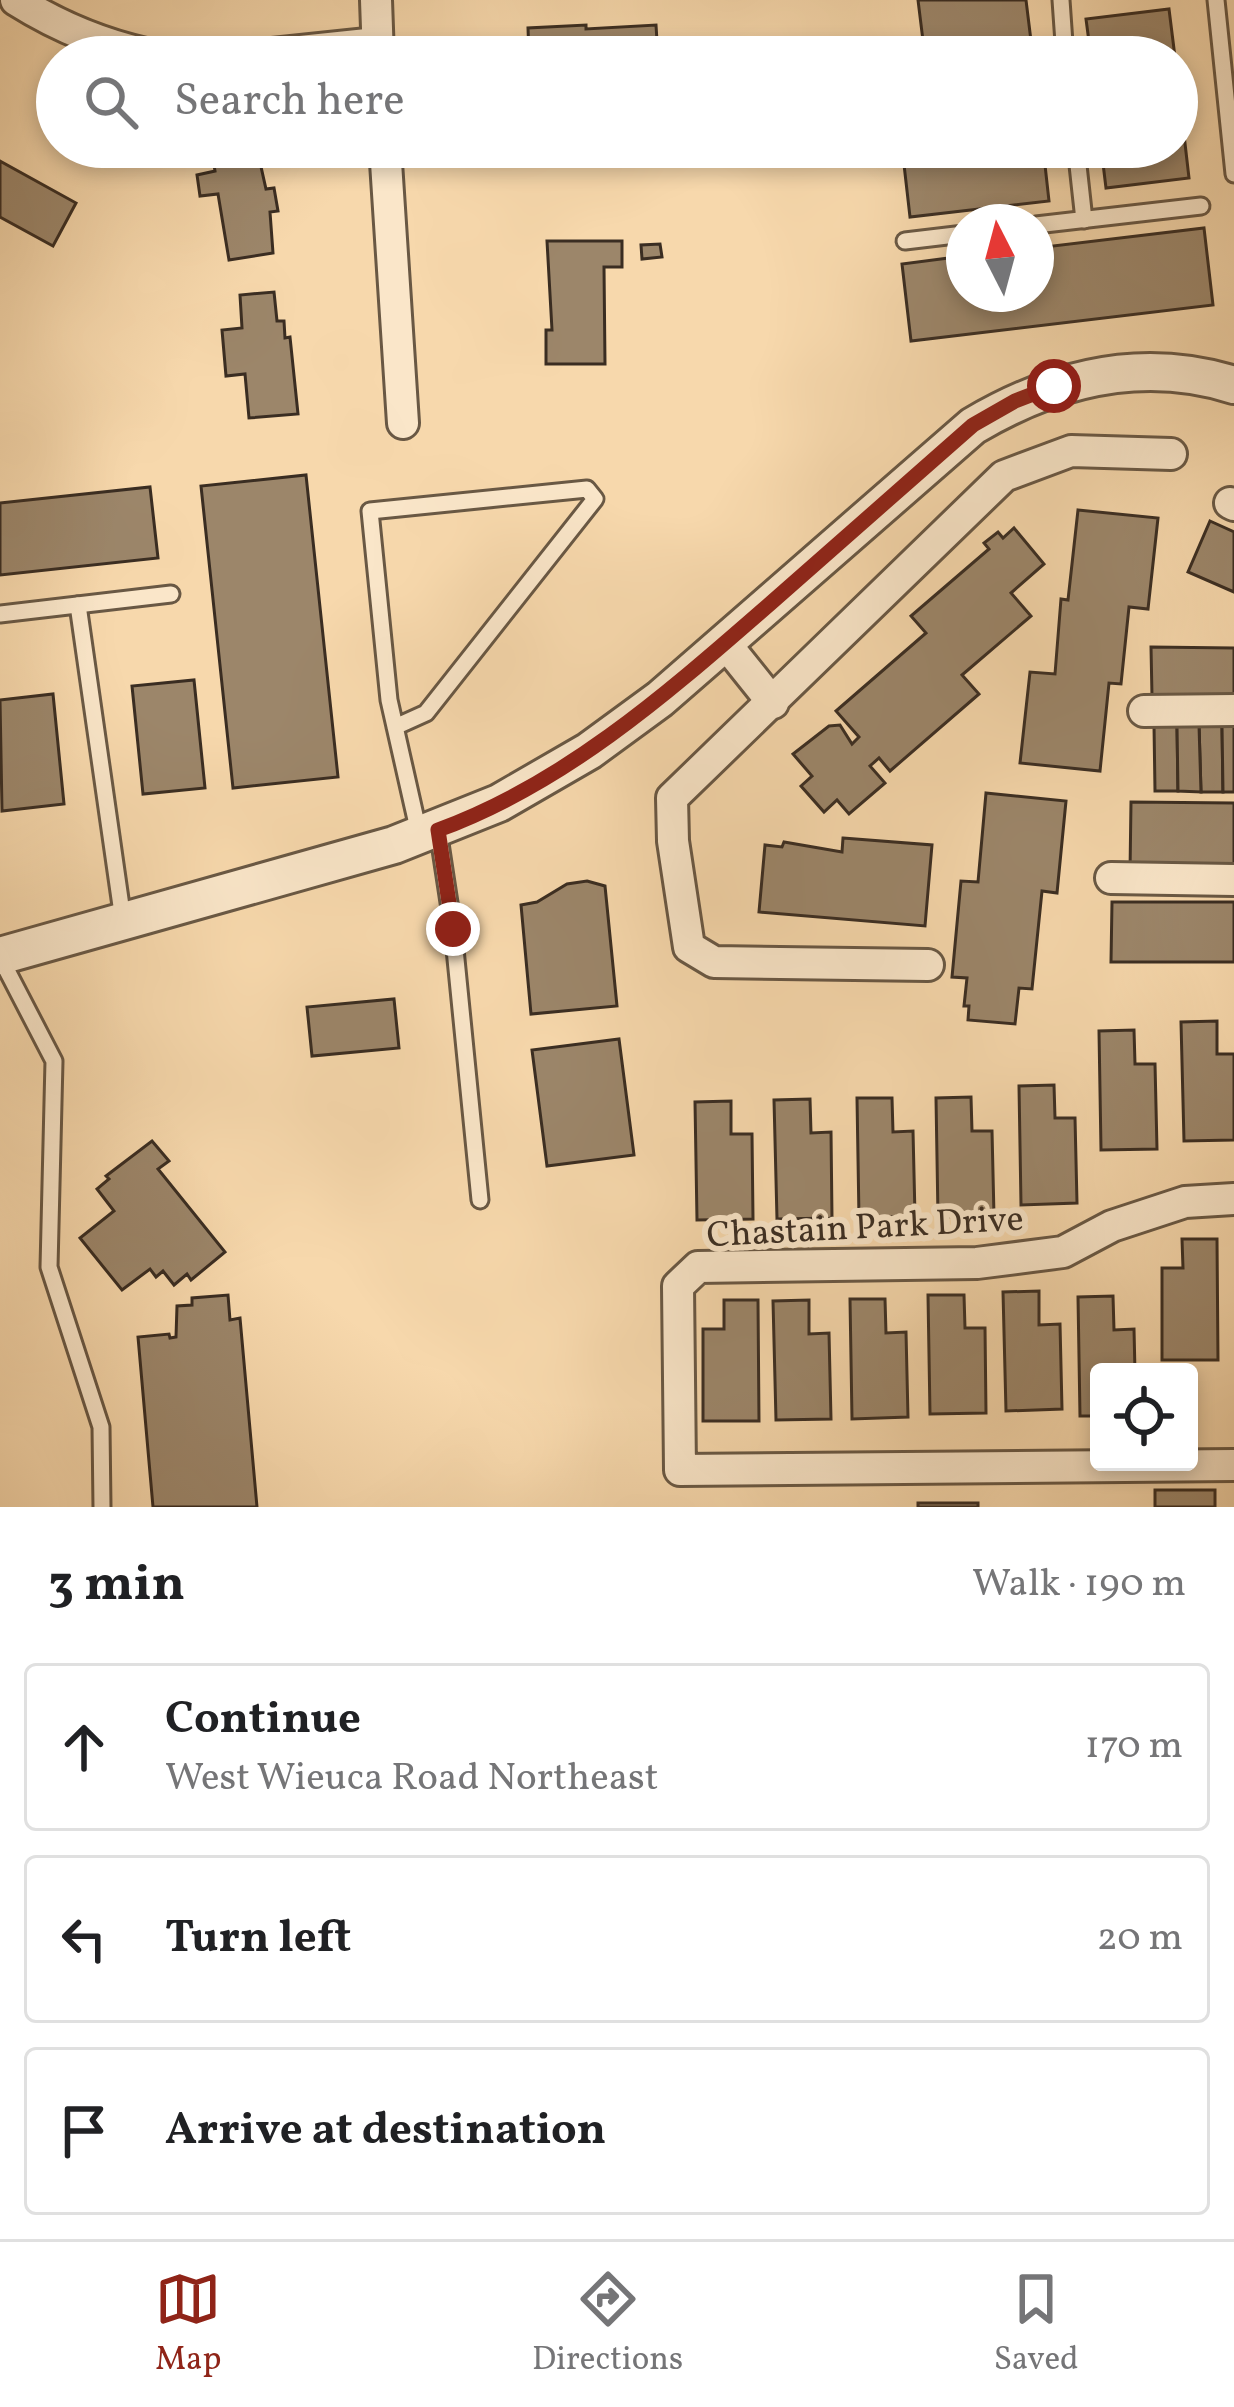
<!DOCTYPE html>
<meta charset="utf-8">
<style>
:root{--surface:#fff;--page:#f2f2f2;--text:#202124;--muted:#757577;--line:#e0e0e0;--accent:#8f2418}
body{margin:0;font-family:Vollkorn,serif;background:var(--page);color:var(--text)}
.controls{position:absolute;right:36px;bottom:36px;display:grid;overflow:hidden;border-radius:12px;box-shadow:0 6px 18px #0003}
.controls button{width:108px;height:108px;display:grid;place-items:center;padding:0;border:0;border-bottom:3px solid var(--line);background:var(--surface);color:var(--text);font:60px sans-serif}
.compass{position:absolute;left:946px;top:204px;width:108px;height:108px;border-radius:50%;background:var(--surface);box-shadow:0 6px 18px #0003;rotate:354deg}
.stop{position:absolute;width:36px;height:36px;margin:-27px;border:9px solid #8f2418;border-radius:50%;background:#fff}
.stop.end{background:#8f2418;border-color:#fff;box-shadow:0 3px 12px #0008}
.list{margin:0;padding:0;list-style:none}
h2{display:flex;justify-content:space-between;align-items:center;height:156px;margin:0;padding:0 48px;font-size:51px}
h2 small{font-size:39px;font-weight:400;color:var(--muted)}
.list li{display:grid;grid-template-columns:78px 1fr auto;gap:36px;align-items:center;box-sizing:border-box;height:168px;margin:0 24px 24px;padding:0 24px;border:3px solid var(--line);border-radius:12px}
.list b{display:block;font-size:45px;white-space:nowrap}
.list p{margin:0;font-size:39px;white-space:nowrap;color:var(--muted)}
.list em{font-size:39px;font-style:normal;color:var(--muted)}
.icon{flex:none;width:66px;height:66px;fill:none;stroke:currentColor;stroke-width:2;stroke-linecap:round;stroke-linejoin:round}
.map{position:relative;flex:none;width:1234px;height:1507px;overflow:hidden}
.search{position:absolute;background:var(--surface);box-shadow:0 6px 18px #0003;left:36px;right:36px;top:36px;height:132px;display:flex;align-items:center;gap:30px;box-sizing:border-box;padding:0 42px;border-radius:66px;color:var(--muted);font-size:45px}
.sheet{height:732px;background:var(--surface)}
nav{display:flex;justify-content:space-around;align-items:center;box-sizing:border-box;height:168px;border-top:3px solid var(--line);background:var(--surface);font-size:33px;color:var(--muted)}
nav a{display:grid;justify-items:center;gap:6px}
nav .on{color:var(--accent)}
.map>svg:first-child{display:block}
</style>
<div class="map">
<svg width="1234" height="1507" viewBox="0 0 1234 1507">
<rect width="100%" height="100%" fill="#f7d8ac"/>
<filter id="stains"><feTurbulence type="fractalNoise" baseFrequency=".00167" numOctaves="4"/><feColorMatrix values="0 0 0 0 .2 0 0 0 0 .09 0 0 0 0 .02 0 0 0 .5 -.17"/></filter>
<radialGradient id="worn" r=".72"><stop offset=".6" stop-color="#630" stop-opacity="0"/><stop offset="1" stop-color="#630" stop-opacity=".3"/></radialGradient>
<g fill="#9c866a" stroke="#3a2d22" stroke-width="3">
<polygon points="918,0 1026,0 1033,57 925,57"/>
<polygon points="1169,9 1175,57 1091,57 1086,19"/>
<polygon points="586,25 586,29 656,25 658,57 529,57 528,28"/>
<polygon points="1177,74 1189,178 1106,188 1101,147 1177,147"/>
<polygon points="211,147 257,149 266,189 274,188 278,211 270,212 273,253 229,260 218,194 200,196 197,175 215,171"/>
<polygon points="534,147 593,147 594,157 535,160"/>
<polygon points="902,147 1043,147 1049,201 910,217"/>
<polygon points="0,161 76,203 53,246 0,217"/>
<polygon points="1204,228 1213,305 911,341 902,264 964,256 964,294 1036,294 1036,248"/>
<polygon points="547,241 622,241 622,267 604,267 605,364 546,364 546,330 552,330"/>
<polygon points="660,244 662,257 642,259 641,245"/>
<polygon points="274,292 277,321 284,321 285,338 290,337 298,414 249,418 245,374 226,376 222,330 242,328 240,295"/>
<polygon points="306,475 338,777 233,788 201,486"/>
<polygon points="150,487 158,558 0,575 0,503"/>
<polygon points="1078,510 1158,518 1148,609 1129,607 1121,684 1109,683 1100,771 1020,763 1030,672 1055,674 1061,599 1068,600"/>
<polygon points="1210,521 1234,532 1234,592 1188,572"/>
<polygon points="1014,528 1044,564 1011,593 1031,616 962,675 979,694 890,771 879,758 870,766 885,783 849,814 837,800 824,812 801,786 812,776 793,754 829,726 840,725 852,744 859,737 836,711 926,633 911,616 989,549 984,543 998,532 1003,538"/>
<polygon points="1151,647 1234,648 1234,696 1152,696"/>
<polygon points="194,680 205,788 143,794 132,686"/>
<polygon points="53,694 64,804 2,811 0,700"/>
<polygon points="1154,725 1177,726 1178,791 1155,791"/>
<polygon points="1199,725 1222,726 1223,792 1201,792"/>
<polygon points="1199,725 1201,792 1178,791 1177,726"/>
<polygon points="1222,726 1234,726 1234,792 1223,792"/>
<polygon points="986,793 1066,801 1057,893 1042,891 1032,989 1019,988 1015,1024 968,1020 969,1006 964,1006 967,978 952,977 961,881 978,882"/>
<polygon points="1131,802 1234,803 1234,873 1130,872"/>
<polygon points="843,838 932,845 925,926 759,912 765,845 782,847 784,842 842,852"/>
<polygon points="587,881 605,886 617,1006 531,1014 521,905 537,902 567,884"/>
<polygon points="1112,902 1234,902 1234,962 1111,962"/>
<polygon points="394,999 399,1048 312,1056 307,1007"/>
<polygon points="1217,1021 1217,1054 1234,1054 1234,1140 1184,1141 1181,1022"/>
<polygon points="1134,1030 1135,1064 1155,1064 1157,1149 1101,1150 1099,1031"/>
<polygon points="619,1039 634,1155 547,1166 532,1050"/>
<polygon points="1054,1085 1055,1118 1075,1118 1077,1203 1021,1205 1019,1086"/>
<polygon points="971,1097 972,1131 992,1131 994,1216 938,1217 936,1098"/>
<polygon points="857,1098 892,1098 893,1132 913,1131 915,1216 859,1218"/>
<polygon points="810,1099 811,1133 831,1132 832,1218 777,1219 774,1100"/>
<polygon points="731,1101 731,1134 752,1134 753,1219 697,1220 695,1102"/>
<polygon points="152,1141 169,1161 158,1169 225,1252 191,1280 187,1274 174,1285 163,1271 156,1277 150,1269 122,1290 80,1238 114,1211 97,1189 109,1179 106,1176"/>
<polygon points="1182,1239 1217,1239 1218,1360 1162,1360 1162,1268 1183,1268"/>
<polygon points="1039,1291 1039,1325 1060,1324 1062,1409 1006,1411 1003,1292"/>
<polygon points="228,1295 230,1320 240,1318 257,1507 153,1507 138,1337 169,1334 170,1338 176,1337 177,1306 192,1305 192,1298"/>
<polygon points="928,1295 964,1295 965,1328 985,1328 986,1413 930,1414"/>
<polygon points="1113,1296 1114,1330 1134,1329 1135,1372 1099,1372 1099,1416 1080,1416 1078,1297"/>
<polygon points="850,1299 885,1299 886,1333 906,1332 908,1417 852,1419"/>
<polygon points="724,1300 758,1300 759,1421 703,1421 703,1329 724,1329"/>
<polygon points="809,1300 809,1334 829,1333 831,1419 776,1420 773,1301"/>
<rect x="1155" y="1490" width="60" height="17"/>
<rect x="918" y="1503" width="60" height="4"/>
</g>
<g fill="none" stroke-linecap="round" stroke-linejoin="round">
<g stroke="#695844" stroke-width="21">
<g id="service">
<polyline points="1061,0 1065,57"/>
<polyline points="1216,0 1234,174"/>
<polyline points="1076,147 1084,220"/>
<polyline points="1036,225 1201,206"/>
<polyline points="905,241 964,234"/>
<polyline points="78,605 123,920"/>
<polyline points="0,614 171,594"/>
<polyline points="395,727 426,713 595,499 587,489 370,511 389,700 419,833"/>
<polyline points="438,830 453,929 480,1200"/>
<polyline points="0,957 54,1061 49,1267 101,1427 102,1507"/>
</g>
</g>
<g stroke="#695844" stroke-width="36">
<g id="minor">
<path d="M16,0C62,29 107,47 160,57"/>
<polyline points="376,0 378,57"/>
<polyline points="244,57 377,43"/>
<polyline points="385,147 403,423"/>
<polyline points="1230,503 1234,505"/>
<polyline points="725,643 773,703"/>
<polyline points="1144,711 1234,710"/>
<polyline points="1111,878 1234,880"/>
<polyline points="928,965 714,962 689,947 673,841 672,798 1004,476 1071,451 1171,454"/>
<polyline points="1234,1199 1185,1202 1112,1226 1063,1252 977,1263 698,1267 678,1286 680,1470 1234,1465"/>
</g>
</g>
<g stroke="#695844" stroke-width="42">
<path id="tertiary" d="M0,956L394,845L499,803L589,751L660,699L973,426C1054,378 1142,356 1234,385"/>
</g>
<use href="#service" stroke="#fae6c9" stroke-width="15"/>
<use href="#minor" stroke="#fae6c9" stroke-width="30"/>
<use href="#tertiary" stroke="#fae6c9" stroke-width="36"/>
</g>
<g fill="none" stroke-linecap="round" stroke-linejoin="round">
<path stroke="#8f2418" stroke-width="15" d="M453,929L438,830C567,783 671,690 772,602C839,543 906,484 973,425L1015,401L1054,386"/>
</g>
<g text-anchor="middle" stroke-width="12" stroke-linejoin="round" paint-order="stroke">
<g font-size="36" fill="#3a2d22" stroke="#fae6c9">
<text transform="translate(865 1225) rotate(-3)" y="13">Chastain Park Drive</text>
</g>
</g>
<rect width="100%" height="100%" filter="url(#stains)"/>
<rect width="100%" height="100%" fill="url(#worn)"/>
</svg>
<div class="controls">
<button><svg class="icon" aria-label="locate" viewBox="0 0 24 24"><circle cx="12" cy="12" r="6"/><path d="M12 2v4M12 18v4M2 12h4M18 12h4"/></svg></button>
</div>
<svg class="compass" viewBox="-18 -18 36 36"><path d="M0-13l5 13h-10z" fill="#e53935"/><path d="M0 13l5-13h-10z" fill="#757577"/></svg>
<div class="stop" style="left:1054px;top:386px"></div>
<div class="stop end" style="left:453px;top:929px"></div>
<div class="search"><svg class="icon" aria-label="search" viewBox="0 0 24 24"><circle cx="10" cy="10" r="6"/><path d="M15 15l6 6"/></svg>Search here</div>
</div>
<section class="sheet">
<h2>3 min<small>Walk · 190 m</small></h2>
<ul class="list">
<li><svg class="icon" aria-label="ahead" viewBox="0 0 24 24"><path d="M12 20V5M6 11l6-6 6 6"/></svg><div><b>Continue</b><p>West Wieuca Road Northeast</p></div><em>170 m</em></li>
<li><svg class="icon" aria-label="left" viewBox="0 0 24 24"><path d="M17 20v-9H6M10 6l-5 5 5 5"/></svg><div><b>Turn left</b></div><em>20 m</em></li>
<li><svg class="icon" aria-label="arrive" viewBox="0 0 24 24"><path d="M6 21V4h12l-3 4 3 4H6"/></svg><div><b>Arrive at destination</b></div></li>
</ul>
</section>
<nav>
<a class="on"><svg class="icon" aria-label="map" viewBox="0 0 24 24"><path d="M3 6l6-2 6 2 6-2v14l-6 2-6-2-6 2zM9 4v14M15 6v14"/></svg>Map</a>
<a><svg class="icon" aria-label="directions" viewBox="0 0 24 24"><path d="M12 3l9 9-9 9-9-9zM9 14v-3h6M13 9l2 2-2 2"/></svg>Directions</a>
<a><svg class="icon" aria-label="saved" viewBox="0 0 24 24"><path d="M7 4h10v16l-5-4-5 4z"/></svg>Saved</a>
</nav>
